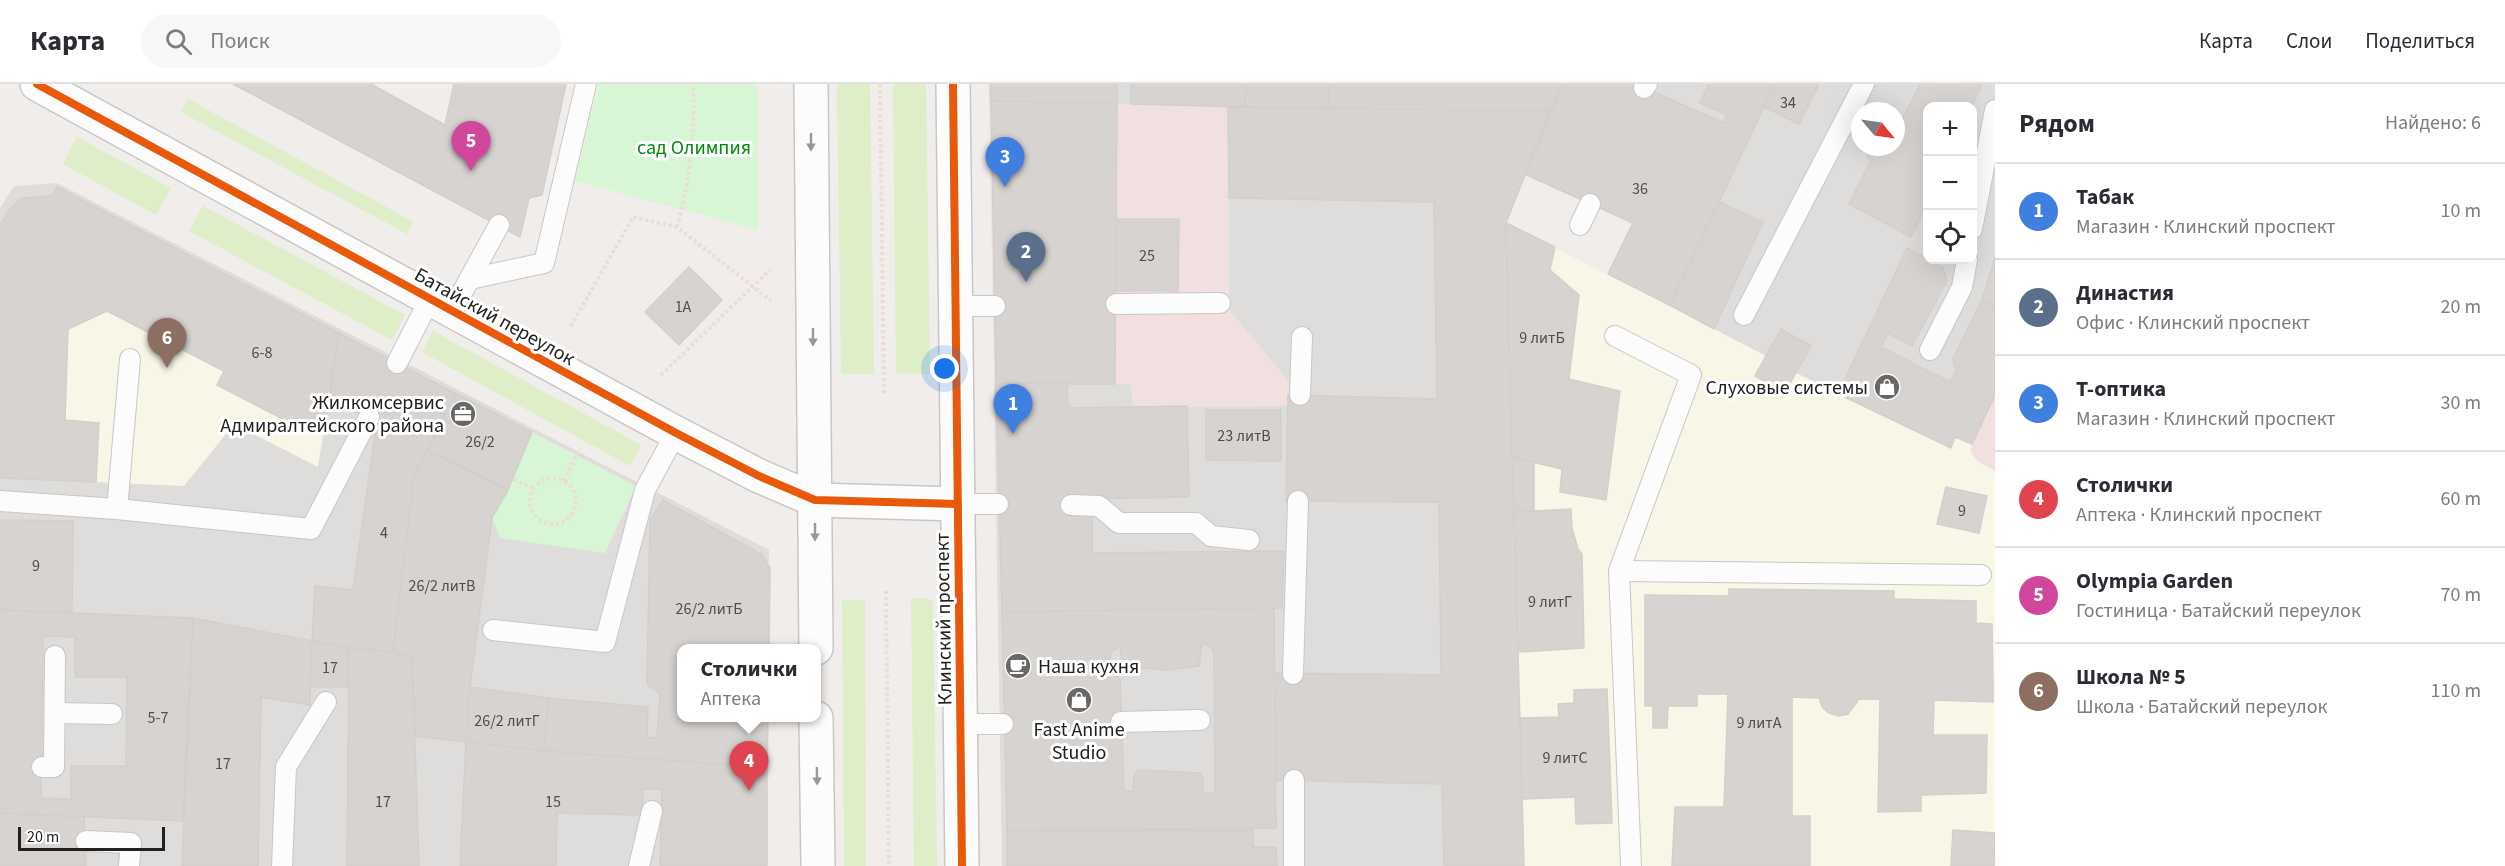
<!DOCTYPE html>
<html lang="ru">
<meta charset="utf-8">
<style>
:root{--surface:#fff;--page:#f7f7f7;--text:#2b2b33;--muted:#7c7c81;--line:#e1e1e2;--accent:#7c3aed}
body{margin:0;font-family:"Source Sans 3",sans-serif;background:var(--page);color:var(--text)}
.controls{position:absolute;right:18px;top:18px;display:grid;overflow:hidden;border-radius:12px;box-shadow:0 6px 24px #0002}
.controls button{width:54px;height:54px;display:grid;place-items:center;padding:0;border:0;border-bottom:2px solid var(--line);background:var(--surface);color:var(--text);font:30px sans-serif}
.compass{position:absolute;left:1851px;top:18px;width:54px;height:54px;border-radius:50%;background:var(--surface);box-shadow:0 6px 24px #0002;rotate:119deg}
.scale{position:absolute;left:18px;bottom:15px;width:147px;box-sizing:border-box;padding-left:6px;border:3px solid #212121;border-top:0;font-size:16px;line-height:21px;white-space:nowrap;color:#212121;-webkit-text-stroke:4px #fff;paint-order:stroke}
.you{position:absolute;left:945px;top:285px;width:21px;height:21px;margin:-15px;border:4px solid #fff;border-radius:50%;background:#1a73e8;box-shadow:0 0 0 9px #1a73e833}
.badge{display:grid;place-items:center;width:39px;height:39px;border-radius:50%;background:var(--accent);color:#fff;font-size:20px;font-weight:700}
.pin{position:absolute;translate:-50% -50px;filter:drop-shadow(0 2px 3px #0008)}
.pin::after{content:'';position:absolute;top:32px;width:21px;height:18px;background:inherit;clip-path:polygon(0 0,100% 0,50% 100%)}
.popup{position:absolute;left:677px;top:560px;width:144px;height:78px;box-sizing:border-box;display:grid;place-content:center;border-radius:12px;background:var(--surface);filter:drop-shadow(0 2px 4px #0005);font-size:20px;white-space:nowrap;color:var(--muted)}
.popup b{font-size:22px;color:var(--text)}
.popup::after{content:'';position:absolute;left:50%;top:100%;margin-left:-12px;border:12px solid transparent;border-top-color:var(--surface)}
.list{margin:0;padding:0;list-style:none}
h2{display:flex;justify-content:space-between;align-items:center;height:78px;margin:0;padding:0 24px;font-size:26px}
h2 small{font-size:20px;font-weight:400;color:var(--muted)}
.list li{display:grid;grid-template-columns:39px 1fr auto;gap:18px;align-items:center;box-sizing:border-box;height:96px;padding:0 24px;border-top:2px solid var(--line)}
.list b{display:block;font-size:22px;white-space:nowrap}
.list p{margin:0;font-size:20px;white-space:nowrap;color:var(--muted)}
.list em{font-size:20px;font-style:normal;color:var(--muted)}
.icon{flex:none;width:33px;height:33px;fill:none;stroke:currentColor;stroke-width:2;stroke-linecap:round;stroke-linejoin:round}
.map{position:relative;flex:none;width:1995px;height:782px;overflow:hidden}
header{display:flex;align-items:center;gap:36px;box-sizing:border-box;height:84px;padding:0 30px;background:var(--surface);border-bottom:2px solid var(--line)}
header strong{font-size:28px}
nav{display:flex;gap:33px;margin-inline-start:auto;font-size:21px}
.search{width:420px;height:54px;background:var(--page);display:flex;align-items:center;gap:15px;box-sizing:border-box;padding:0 21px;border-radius:33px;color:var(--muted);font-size:22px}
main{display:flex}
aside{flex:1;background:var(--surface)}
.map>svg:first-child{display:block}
</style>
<header>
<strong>Карта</strong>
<div class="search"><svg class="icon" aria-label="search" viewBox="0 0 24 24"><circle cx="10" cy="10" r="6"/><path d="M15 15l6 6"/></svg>Поиск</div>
<nav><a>Карта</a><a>Слои</a><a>Поделиться</a></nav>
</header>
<main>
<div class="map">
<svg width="1995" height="782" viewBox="0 0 1995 782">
<rect width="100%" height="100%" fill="#f0edea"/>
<g fill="#dfdddb" fill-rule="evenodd">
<path d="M989,0H1995V311L1972,360L1956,353L1951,364L1796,289L1785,308L1755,292L1766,272L1608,190L1632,139L1525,91L1506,139L1524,782H1002L994,299L1131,300L1133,323L1288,322L1289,298L1229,226L1228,23L989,17ZM1928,22H1972V176H1928ZM1860,27H1896V63H1860Z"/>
<polygon points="57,99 769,466 768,564 682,564 682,634 768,634 766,782 0,782 0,124 14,102"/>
</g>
<g fill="#f2e0e0">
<polygon points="989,17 1228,23 1229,226 1289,298 1288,322 1133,323 1131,300 994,299"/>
<polygon points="1995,311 1995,387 1977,377 1970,366"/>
</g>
<g fill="#f8f6e6">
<polygon points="57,103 339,249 318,383 234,340 184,402 0,394 0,141 9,126 22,114 52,112"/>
<polygon points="1506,139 1766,272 1755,292 1785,308 1796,289 1950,363 1955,353 1972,360 1970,366 1977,377 1995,387 1995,782 1524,782"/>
</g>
<g fill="#deeec8">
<polygon points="837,0 870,0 874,290 841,290"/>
<polygon points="893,0 926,0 930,290 896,289"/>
<polygon points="188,15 414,138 407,150 181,28"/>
<polygon points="77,53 171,104 156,131 63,80"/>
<polygon points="203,122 405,231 392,256 189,147"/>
<polygon points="433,247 641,361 630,382 422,268"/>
<polygon points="925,514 933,518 937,782 914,782 911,514"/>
<polygon points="842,516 865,516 866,782 844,782"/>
</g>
<g fill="#d8f6d6">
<polygon points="599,0 758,0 758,146 575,97"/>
<polygon points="532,348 636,402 605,469 500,454 492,434 508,406"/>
</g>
<g fill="#d6d3d1" stroke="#d3cfcb" stroke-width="1.5" fill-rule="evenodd">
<polygon points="233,0 371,0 445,41 454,0 566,0 542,111 529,114 520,153"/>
<polygon points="991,0 1117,0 1117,19 991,17"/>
<polygon points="1131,0 1246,0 1245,23 1131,20"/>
<polygon points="1246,0 1329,0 1328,25 1245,23"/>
<polygon points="1329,0 1563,0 1550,27 1328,25"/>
<polygon points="1563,0 1636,0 1724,39 1727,31 1700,19 1709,0 1775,0 1670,221 1608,190 1633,139 1525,90"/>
<polygon points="1775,0 1819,0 1799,40 1764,23"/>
<polygon points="1920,0 1982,0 1972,22 1928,22 1928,117 1911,153 1849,120 1871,76 1867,74 1873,63 1896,63 1896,48"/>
<polygon points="991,17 1117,19 1115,300 996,300"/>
<polygon points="1228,23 1550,27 1506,139 1524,782 1444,782 1442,700 1275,696 1274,589 1441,591 1439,418 1286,417 1288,311 1437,315 1434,118 1229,114"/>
<polygon points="57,103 339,249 325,342 312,350 217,301 224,287 107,227 68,245 65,336 99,339 96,398 0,394 0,141 9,126 22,114 52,112"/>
<polygon points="1719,118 1763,138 1714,245 1670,221"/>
<polygon points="1116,135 1179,135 1178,207 1116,207"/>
<polygon points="1506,139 1555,163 1550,186 1579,211 1569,295 1620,307 1606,416 1560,408 1562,385 1512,373"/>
<polygon points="1907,164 1943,184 1947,197 1912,262 1888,249 1881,263 1950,298 1956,287 1953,275 1982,216 1995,222 1995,311 1972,360 1955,353 1951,364 1838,310"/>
<polygon points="1995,174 1995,222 1982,216"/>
<polygon points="689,183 722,216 679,261 645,228"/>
<polygon points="1781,245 1811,262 1785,308 1755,292"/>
<polygon points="339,249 455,309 414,393 393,568 349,564 312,557 315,502 353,506 375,350 369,333 329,319"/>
<polygon points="1067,299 1068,324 1187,322 1189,413 1070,415 1092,428 1092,469 1284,467 1282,524 1002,528 996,300"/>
<polygon points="455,309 532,348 508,406 427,366"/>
<polygon points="1206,326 1281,326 1281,377 1206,376"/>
<polygon points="427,366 508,406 492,434 470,603 466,658 415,652 412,573 393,568 414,393"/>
<polygon points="1512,373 1534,378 1534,427 1514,428"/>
<polygon points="1946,403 1987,412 1979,449 1937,440"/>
<polygon points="663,416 761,470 770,484 769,564 682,564 682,634 768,634 767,684 544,667 548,614 648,623 647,653 657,654 660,610 647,600 650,436"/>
<polygon points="1571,425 1572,444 1578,465 1582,470 1584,564 1518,568 1514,428"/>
<polygon points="0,436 73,437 72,529 0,526"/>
<polygon points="1729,505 1894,507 1894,515 1976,517 1976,539 1992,540 1993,618 1934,616 1933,651 1987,651 1986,709 1921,711 1921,727 1878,728 1880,615 1859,615 1848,630 1839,632 1829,629 1822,623 1819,614 1792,613 1792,732 1810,732 1810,782 1672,782 1675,723 1724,723 1728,610 1697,610 1697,622 1668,622 1667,644 1653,644 1653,622 1645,622 1645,511 1729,512"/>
<path d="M1274,524L1276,744L1007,747L1002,528ZM1202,560L1210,562L1214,568L1215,709H1203V693L1200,689L1139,686L1134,691L1133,708L1124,706L1120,595L1111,587L1110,569L1120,562L1122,579L1128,583L1167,586L1199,582Z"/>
<path d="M0,526L193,534L183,737L0,729ZM43,552L75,553V593H127L126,682H71V715L41,714Z"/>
<polygon points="193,534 312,557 310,621 261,613 258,782 182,782"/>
<polygon points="312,557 349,564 350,603 310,603"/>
<polygon points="349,564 393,568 412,573 419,782 347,782"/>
<polygon points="470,603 548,614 544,667 466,658"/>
<polygon points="1607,605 1612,739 1576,740 1575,713 1522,715 1520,634 1559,633 1558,620 1574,619 1574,606"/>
<polygon points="466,658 544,667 767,684 767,782 660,782 662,705 643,705 642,731 557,729 556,782 460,782"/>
<polygon points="0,729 84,733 86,782 0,782"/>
<polygon points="1253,746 1253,763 1276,763 1277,782 1007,782 1007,747"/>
<polygon points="1953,746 1995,749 1994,782 1951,782"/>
</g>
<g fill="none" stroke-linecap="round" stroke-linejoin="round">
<g stroke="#c8c7c6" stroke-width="22">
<g id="lane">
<polyline points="1644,4 1647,0"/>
<polyline points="1580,141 1590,120"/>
<polyline points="1972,145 1995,26"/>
<polyline points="470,195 544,179 586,0"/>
<polyline points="1116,220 1220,219"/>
<polyline points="956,222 995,222"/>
<polyline points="452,227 499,141"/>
<polyline points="1744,231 1864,0"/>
<polyline points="1615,252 1691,291 1619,487 1631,782"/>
<polyline points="1930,266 1962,203 1967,176"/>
<polyline points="397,279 430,215"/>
<polyline points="1300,311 1302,253"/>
<polyline points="0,417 117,425 311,445 369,333"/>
<polyline points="958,420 998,420"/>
<polyline points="1071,421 1099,422 1119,439 1196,439 1211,452 1249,456"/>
<polyline points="117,425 130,275"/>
<polyline points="1619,487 1981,491"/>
<polyline points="493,546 605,558 645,406 676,349"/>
<polyline points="1293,590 1298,417"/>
<polyline points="55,629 112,630"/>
<polyline points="1121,638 1200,636"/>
<polyline points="960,640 1003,640"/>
<polyline points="42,683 54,683 55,572"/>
<polyline points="1294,696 1294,782"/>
<polyline points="86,757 131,759 129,782"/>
<polyline points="282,782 286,683 326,618"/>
<polyline points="639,782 652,727"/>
</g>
</g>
<g stroke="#c8c7c6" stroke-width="36">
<g id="street">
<polyline points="37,0 676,349 759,392 815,416 958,420"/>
<polyline points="811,0 816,564"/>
<polyline points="953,0 962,782"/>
<polyline points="816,634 818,782"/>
</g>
</g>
<g stroke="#eddbda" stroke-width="4" stroke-dasharray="3 3" stroke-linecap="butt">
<polyline points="880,0 884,312"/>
<path d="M677,143C689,102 696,43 693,0"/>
<polyline points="571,242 633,133 677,143 771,217"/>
<polyline points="661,291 770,186"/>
<circle cx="553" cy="417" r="23"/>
<polyline points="514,395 534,405"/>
<polyline points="564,397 580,364"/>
<polyline points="886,507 889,782"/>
</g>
<use href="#lane" stroke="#fdfcfc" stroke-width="20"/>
<use href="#street" stroke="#fdfcfc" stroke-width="33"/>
<g stroke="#fff" stroke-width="11">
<g id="cycleway">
<polyline points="37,0 676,349 759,392 815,416 958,420"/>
<polyline points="953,0 962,782"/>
</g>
</g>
<use href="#cycleway" stroke="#e8590c" stroke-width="8"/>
</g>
<defs><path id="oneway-solid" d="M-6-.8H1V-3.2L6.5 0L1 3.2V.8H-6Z" transform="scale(1.5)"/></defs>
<g fill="#9a9999">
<use href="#oneway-solid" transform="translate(811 58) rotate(90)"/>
<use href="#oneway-solid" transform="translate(813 253) rotate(90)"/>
<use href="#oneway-solid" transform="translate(815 448) rotate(90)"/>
<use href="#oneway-solid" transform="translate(817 692) rotate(89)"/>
</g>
<defs>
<g id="shop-disc" transform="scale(1.35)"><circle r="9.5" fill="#696867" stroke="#fff"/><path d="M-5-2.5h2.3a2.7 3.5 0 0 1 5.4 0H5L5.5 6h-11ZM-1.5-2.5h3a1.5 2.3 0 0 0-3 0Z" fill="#fff"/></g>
<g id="office-disc" transform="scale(1.35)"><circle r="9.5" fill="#696867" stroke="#fff"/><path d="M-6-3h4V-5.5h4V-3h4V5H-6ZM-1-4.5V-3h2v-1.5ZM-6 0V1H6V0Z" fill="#fff"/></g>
<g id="cafe-disc" transform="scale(1.35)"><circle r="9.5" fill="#696867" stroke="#fff"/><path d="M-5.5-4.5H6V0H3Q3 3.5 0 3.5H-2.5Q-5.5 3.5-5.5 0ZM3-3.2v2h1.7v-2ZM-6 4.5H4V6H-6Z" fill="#fff"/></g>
</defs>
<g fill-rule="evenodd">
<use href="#shop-disc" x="1887" y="303"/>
<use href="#office-disc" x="463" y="330"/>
<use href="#cafe-disc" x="1018" y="582"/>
<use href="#shop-disc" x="1079" y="616"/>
</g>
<g text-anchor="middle" stroke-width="6" stroke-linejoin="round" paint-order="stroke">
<g font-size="16" fill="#4e4e4d">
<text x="1788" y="24">34</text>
<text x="1640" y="110">36</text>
<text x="1147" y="177">25</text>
<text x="683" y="228">1А</text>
<text x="1542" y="259">9 литБ</text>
<text x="262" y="274">6-8</text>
<text x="1244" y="357">23 литВ</text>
<text x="480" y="363">26/2</text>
<text x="1962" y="432">9</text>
<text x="384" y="454">4</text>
<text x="36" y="487">9</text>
<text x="442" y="507">26/2 литВ</text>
<text x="1550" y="523">9 литГ</text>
<text x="709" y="530">26/2 литБ</text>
<text x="330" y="589">17</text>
<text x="158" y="639">5-7</text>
<text x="507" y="642">26/2 литГ</text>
<text x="1759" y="644">9 литА</text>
<text x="1565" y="679">9 литС</text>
<text x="223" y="685">17</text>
<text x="383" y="723">17</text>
<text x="553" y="723">15</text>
</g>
<g font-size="20" fill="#05890a" stroke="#fff">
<text x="694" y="70">сад Олимпия</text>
</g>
<g font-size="20" fill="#212121" stroke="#fff">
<text transform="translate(495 232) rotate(29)" y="7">Батайский переулок</text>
<text transform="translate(943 535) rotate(-91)" y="7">Клинский проспект</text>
</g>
<g font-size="20" fill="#212121" stroke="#fff" text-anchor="end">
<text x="1868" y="310">Слуховые системы</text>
<text x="444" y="325">Жилкомсервис<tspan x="444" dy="23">Адмиралтейского района</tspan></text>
<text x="1038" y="589" text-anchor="start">Наша кухня</text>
<text x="1079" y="652" text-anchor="middle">Fast Anime<tspan x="1079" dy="23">Studio</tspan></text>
</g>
</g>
</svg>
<div class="controls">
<button>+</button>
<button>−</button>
<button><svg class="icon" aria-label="locate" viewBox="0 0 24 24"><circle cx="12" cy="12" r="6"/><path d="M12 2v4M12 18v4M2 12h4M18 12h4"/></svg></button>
</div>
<svg class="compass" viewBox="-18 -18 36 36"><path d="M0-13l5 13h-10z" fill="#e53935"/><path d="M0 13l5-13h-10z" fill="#7c7c81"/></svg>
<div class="scale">20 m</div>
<div class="you"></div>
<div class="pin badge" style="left:1013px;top:350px;background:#3f7fe0">1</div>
<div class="pin badge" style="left:1026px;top:198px;background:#5c6f8a">2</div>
<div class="pin badge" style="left:1005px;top:103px;background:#3f7fe0">3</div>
<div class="pin badge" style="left:749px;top:707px;background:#e0444e">4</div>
<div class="popup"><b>Столички</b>Аптека</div>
<div class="pin badge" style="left:471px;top:87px;background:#d1479c">5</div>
<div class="pin badge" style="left:167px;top:284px;background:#8d6e63">6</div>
</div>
<aside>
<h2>Рядом<small>Найдено: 6</small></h2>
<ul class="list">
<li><span class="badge" style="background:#3f7fe0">1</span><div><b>Табак</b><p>Магазин · Клинский проспект</p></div><em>10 m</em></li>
<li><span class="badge" style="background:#5c6f8a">2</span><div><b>Династия</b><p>Офис · Клинский проспект</p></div><em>20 m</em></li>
<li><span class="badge" style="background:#3f7fe0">3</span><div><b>Т-оптика</b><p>Магазин · Клинский проспект</p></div><em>30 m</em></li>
<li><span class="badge" style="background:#e0444e">4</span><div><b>Столички</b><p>Аптека · Клинский проспект</p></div><em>60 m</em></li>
<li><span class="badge" style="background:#d1479c">5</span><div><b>Olympiа Garden</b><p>Гостиница · Батайский переулок</p></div><em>70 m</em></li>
<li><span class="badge" style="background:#8d6e63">6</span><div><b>Школа № 5</b><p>Школа · Батайский переулок</p></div><em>110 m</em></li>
</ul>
</aside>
</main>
